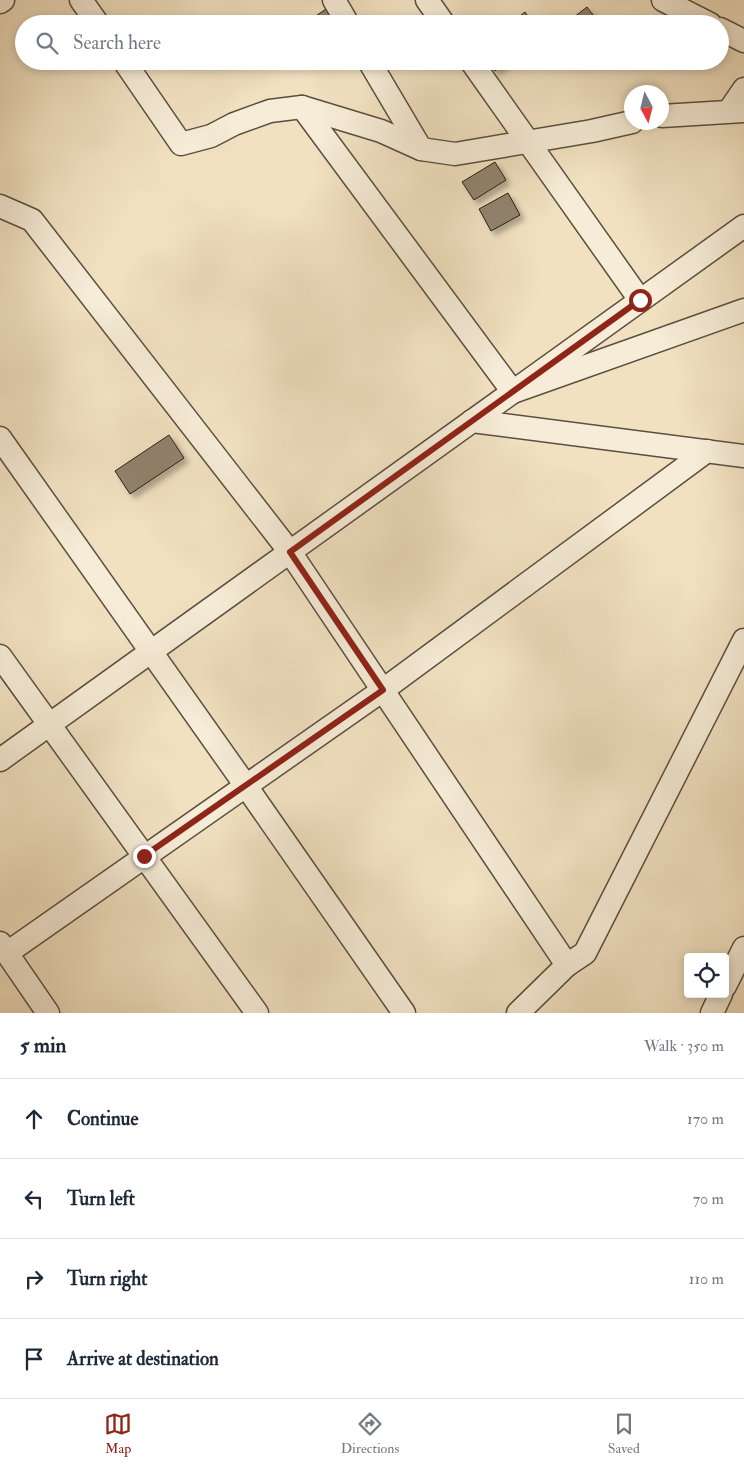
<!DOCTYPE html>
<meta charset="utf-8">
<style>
:root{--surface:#fff;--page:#f6f6f7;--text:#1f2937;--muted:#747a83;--line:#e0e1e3;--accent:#8f2418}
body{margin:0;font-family:"IM FELL Double Pica",serif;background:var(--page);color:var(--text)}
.controls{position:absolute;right:15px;bottom:15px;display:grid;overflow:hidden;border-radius:5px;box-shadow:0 2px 8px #0003}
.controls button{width:45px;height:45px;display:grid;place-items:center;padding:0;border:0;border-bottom:1px solid var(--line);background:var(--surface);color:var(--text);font:25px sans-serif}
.compass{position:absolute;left:624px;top:85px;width:45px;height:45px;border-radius:50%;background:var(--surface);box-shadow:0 2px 8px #0003;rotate:173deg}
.stop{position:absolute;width:15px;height:15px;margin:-11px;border:4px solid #8f2418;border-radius:50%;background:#fff}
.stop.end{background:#8f2418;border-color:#fff;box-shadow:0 1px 5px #0008}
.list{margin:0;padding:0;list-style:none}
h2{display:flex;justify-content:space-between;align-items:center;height:65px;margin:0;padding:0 20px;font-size:21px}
h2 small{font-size:16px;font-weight:400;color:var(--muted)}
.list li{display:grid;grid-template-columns:32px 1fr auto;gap:15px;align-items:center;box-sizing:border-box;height:80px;padding:0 20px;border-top:1px solid var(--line)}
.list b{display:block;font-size:19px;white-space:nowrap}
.list em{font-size:16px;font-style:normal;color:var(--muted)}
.icon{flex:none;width:28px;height:28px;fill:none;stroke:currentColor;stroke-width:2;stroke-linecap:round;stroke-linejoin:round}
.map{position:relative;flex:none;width:744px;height:1013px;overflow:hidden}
.search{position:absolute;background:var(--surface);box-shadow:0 2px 8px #0003;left:15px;right:15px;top:15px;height:55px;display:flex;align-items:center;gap:12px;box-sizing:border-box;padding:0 18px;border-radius:28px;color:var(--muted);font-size:19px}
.sheet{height:385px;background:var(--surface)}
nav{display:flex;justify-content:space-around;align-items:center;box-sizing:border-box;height:70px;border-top:1px solid var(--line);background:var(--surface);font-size:14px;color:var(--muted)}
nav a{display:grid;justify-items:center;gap:2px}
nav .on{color:var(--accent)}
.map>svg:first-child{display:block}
</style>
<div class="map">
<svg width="744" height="1013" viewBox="0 0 744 1013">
<defs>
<filter id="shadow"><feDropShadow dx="4.5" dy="4.5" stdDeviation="2.5" flood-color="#0004"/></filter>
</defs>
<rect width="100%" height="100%" fill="#f1e1c1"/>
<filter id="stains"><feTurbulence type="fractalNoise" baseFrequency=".004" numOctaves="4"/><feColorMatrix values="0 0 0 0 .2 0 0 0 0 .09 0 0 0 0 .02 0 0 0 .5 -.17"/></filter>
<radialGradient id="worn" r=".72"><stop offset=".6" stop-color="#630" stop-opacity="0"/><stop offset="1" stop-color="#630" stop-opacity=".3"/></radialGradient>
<g fill="#91836e" stroke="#281e14" filter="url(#shadow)">
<polygon points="587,7 600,24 565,24"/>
<polygon points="326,9 336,24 304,24"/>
<polygon points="525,12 533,24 510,24"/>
<polygon points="489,61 509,61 495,71"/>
<polygon points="495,162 506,180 474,200 462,182"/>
<polygon points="508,193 520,215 491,231 479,209"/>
<polygon points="169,435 184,458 130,494 115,471"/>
</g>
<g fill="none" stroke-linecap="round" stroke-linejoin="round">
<g stroke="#5a4f3f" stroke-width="25">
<g id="minor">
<polyline points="81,0 98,24"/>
<polyline points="334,0 348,24"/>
<polyline points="427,0 444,24"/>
<polyline points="663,0 710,24"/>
<polyline points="0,2 3,0"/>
<polyline points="720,29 744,41"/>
<polyline points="124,61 181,144 211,136 234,124 270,111 302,107 381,131 421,149 455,154 592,131 632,122"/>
<polyline points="369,61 421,149"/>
<polyline points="471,61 640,300"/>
<polyline points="302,107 513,392 744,310"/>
<polyline points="729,111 744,89"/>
<polyline points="662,116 744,111"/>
<polyline points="0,206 32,220 290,552 567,965"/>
<polyline points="472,421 744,456"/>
<polyline points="0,438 246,786 404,1013"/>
<polyline points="0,656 257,1013"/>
<polyline points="0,760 744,226"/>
<polyline points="0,943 48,1013"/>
<polyline points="7,953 383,690 707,451"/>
<polyline points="725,986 744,948"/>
<polyline points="518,1013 567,965 585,953 744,640"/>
<polyline points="712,1013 721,994"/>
</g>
</g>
<use href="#minor" stroke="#f6ecd7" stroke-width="22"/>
</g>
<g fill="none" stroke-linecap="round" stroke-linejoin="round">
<polyline stroke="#8f2418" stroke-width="6" points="144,856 383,690 290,552 640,300"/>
</g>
<rect width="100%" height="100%" filter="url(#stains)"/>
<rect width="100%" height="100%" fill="url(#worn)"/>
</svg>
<div class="controls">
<button><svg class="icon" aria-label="locate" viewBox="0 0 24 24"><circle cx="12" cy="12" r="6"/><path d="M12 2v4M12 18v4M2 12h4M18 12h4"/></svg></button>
</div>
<svg class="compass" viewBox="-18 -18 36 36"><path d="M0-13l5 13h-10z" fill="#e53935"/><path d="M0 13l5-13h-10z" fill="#747a83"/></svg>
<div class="stop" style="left:640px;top:300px"></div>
<div class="stop end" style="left:144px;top:856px"></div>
<div class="search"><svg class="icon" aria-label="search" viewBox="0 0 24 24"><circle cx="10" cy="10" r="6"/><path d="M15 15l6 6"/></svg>Search here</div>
</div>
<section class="sheet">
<h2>5 min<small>Walk · 350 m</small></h2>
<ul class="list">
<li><svg class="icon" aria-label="ahead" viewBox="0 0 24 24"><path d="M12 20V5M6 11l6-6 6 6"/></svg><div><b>Continue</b></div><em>170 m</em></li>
<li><svg class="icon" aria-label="left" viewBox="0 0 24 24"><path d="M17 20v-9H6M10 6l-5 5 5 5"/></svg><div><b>Turn left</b></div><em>70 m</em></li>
<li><svg class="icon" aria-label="right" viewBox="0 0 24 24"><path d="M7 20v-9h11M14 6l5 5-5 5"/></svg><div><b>Turn right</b></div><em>110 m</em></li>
<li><svg class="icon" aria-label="arrive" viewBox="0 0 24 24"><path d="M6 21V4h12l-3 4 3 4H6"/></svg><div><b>Arrive at destination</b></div></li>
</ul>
</section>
<nav>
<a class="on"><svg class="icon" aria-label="map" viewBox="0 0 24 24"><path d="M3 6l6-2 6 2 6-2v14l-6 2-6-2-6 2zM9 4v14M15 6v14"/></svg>Map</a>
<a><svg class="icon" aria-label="directions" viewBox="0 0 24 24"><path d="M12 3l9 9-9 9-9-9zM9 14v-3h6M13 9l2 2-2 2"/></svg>Directions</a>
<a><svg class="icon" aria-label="saved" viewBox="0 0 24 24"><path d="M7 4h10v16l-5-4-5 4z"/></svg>Saved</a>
</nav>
